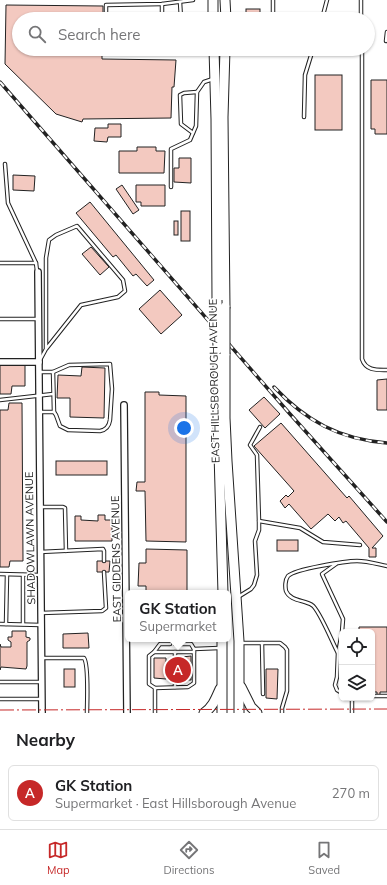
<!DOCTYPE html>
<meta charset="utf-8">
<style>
:root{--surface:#fff;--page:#f6f6f6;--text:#202124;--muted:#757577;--line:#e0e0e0;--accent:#c62828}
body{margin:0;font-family:Mulish,sans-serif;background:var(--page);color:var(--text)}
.controls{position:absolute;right:12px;bottom:12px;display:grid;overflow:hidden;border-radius:6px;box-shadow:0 1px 3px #0004}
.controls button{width:36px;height:36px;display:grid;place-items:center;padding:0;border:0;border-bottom:1px solid var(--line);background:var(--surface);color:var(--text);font:20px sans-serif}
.you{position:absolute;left:184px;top:428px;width:14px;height:14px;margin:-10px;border:3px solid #fff;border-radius:50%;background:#1a73e8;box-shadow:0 0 0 6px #1a73e833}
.badge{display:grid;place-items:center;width:26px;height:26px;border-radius:50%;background:var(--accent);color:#fff;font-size:13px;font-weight:700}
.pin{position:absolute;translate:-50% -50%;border:2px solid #fff;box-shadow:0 1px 4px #0006}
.popup{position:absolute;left:125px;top:590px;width:106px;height:52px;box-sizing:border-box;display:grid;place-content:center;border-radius:6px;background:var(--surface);filter:drop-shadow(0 1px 3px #0005);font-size:13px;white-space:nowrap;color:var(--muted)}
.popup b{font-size:15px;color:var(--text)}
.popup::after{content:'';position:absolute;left:50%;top:100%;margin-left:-8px;border:8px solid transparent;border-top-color:var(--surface)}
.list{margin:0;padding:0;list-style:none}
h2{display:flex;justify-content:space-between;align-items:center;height:52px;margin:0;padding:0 16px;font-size:17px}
h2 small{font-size:13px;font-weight:400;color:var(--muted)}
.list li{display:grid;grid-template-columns:26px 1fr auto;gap:12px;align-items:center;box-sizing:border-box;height:56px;margin:0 8px 8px;padding:0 8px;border:1px solid var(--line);border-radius:6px}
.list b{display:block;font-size:15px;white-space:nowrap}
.list p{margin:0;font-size:13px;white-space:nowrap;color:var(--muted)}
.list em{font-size:13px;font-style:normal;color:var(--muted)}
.icon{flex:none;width:22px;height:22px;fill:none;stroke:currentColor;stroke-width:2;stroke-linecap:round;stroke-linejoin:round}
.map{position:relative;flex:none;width:387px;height:713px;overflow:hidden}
.search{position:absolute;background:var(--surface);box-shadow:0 1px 3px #0004;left:12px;right:12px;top:12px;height:44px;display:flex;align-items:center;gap:10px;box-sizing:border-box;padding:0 14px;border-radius:22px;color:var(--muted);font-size:15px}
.sheet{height:116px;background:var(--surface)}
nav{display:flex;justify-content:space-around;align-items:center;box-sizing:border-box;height:56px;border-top:1px solid var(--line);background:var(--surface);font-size:11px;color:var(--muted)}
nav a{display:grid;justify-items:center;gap:2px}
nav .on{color:var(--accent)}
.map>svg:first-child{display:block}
</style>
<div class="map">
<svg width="387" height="713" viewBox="0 0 387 713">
<rect width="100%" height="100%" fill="#fff"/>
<g fill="#f3c9c0" stroke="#222">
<polygon points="6,5 103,6 103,19 19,19 19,49 102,49 102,59 176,60 174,87 172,87 171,118 83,119 82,122 56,114 5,64"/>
<rect x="246" y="9" width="14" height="10"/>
<rect x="315" y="75" width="27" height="55"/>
<polygon points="371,80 387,80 387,134 375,134 375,129 371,129"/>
<polygon points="108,124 121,124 121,137 108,137 107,142 94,141 95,128 108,128"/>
<polygon points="137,147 156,147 156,151 165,151 164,173 119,173 119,151 137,151"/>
<polygon points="179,158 191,158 191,183 174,182 174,168 179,168"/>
<polygon points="13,175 35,176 34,191 13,190"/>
<polygon points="122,185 139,210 133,214 116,189"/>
<polygon points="136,185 165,185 165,206 141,206 141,202 136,202"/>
<polygon points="90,202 154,280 147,286 136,274 133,276 116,255 113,257 76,213"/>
<rect x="181" y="211" width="9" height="30"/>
<rect x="174" y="221" width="4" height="14"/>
<polygon points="91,247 109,267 100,275 82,254"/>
<polygon points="160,290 182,315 161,334 139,309"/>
<polygon points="0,365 25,365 25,386 12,386 11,394 0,394"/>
<polygon points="82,367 105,368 104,418 70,417 70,398 57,398 58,375 81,376"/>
<polygon points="387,379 387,410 377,410 377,380"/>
<polygon points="145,392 159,392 159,395 186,396 186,542 146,541 145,491 136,491 137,482 145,482"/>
<polygon points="264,397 280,414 265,428 249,410"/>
<polygon points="9,403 22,403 23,561 10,561 9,567 0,567 0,410 8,410"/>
<polygon points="281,423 347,498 349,496 383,536 372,548 376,548 376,557 369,557 369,548 346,521 343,523 339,517 335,521 328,514 311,529 289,504 285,508 280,501 286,495 288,497 294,491 254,446"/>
<rect x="56" y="461" width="51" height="14"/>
<polygon points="98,515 105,515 105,520 112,520 112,541 75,541 75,516 81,516 81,520 98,521"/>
<rect x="277" y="540" width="21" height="11"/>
<polygon points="146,549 187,550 187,593 146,593 146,586 138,586 139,563 146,563"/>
<polygon points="97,561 110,561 109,572 97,572"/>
<polygon points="359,627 387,627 387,692 380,692 380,695 377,695 377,692 372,692 372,632 359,632"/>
<polygon points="12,631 26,631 26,637 30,638 30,640 27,642 27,666 26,669 1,667 0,670 0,644 1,647 11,647 11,642 8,640 8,637 12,637"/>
<polygon points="88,633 89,648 63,648 63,634"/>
<polygon points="191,656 191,680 182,680 182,657"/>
<polygon points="154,658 166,658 166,679 154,678"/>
<rect x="64" y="669" width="11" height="18"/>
<polygon points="266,669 278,669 277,699 266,698"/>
</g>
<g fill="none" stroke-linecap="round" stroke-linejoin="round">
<g stroke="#222" stroke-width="4.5">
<g id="service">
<polyline points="273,0 273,19"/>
<polyline points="361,0 361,19"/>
<polyline points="180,2 181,19"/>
<polyline points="106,19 106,5 162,4 193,0"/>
<polyline points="162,19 162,4"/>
<polyline points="322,19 327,0"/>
<polyline points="386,41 387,32"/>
<path d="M362,49V359C366,371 377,370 387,370"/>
<polyline points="304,117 305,75 313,49"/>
<polyline points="193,133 181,124 180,95 184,93 197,92"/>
<polyline points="5,164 8,203 36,263 37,271"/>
<polyline points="171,187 171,149 190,140 196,126 197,92 204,82 213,79"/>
<polyline points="0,263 36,263"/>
<polyline points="0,319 38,319"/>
<polyline points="40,360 46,349 81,305 118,297 125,291 123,280 77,226 56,235 49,240 46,258 46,349"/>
<polyline points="39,372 53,372 54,412 40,412"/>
<path d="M53,372L69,365L110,364L112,389L110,420C109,427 106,430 100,431L68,430L60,426L56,415L54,412"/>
<polyline points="0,400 53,394"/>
<polyline points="40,507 63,507 65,508 66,551"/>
<polyline points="259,521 300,528 323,542 360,545"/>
<polyline points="40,552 103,549 104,551 104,561"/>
<polyline points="336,564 322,574 343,619 342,632"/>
<polyline points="0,574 40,575"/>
<polyline points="23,575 23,624"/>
<polyline points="238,597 251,589 254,585 257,575 255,541 259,530 259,521 257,455 250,445 260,427"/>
<polyline points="41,613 102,611 106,608 104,572"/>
<polyline points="0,624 41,625"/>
<polyline points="6,624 7,575"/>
<polyline points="342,633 338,653 337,677 335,685 337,690 342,693"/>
<polyline points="241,643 280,643 285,647 287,650 287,691 282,708 282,713"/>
<polyline points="262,643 263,694"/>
<polyline points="194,649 219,648"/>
<polyline points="154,652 160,644 170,644"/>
<polyline points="175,652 175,687"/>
<path d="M338,653C333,644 319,609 312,605C304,600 290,601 286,591C285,587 285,580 288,576C295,569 346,561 357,561C367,561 377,564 387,566"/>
<path d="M42,658H84C89,665 87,702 87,713"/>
<polyline points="175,663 182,663"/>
<polyline points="175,673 182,673"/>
<polyline points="0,682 41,682"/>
<polyline points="155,688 188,687 194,683 194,649 191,644 175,644"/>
<polyline points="372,696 387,696"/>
<polyline points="0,699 41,699"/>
<polyline points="155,713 155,688 149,684 149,656 154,652 194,652"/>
<polyline points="352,713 352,698"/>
</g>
</g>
<g stroke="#222" stroke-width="8">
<g id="minor">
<polyline points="38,272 42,713"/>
<polyline points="0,362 39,362"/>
<polyline points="124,405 127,713"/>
</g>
</g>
<g stroke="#222" stroke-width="11">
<g id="primary">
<polyline points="213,0 213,19"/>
<polyline points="225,0 226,19"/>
<polyline points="214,49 216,119 217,300"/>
<polyline points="225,307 223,117 225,49"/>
<polyline points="218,349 218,418 223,593"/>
<polyline points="225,354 225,418 227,461 239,641 239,713"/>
<polyline points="222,639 222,713"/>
<polyline points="241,687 251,707 257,713"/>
<path d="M204,713C213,707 216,698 220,689"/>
</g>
</g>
<use href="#service" stroke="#fff" stroke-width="2.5"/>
<use href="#minor" stroke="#fff" stroke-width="5.5"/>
<use href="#primary" stroke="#fff" stroke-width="9"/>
<g stroke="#222" stroke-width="3.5">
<g id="rail">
<polyline points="0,82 290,414 387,522"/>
<path d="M274,387C306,421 339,439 387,443"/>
</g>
</g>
<use href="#rail" stroke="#fff" stroke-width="2" stroke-dasharray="6" stroke-linecap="butt"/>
<g stroke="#222" stroke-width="11" stroke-linecap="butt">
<g id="primary-bridge">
<polyline points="217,300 218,349"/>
<polyline points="225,307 225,354"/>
</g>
</g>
<use href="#primary-bridge" stroke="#fff" stroke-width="9"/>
<polyline stroke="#c62828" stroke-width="1" stroke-dasharray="14 3 2 3" stroke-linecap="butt" points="0,710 387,709"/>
</g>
<g text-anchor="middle" stroke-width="3" stroke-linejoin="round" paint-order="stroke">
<g font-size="11" fill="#222" stroke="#fff">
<text transform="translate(214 381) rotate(-91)" y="4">EAST HILLSBOROUGH AVENUE</text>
<text transform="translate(30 538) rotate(-91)" y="4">SHADOWLAWN AVENUE</text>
<text transform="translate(116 559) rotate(-91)" y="4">EAST GIDDENS AVENUE</text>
</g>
</g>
</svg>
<div class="controls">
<button><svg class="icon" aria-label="locate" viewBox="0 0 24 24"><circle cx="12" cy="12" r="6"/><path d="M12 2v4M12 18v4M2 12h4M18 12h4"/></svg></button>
<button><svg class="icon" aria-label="layers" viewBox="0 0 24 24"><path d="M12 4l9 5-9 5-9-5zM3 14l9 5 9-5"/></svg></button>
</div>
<div class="you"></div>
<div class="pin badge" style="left:178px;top:670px">A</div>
<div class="popup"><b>GK Station</b>Supermarket</div>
<div class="search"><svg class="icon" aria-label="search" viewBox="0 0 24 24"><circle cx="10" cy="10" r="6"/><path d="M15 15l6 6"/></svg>Search here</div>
</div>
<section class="sheet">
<h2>Nearby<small></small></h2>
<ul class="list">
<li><span class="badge">A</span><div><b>GK Station</b><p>Supermarket · East Hillsborough Avenue</p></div><em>270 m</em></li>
</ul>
</section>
<nav>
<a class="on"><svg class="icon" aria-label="map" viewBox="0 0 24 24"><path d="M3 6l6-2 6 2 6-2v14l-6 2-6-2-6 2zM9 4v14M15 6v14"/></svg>Map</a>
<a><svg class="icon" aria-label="directions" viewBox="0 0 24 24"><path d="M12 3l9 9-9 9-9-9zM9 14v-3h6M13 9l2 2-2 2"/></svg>Directions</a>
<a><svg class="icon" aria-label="saved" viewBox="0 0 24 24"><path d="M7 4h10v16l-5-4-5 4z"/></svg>Saved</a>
</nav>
